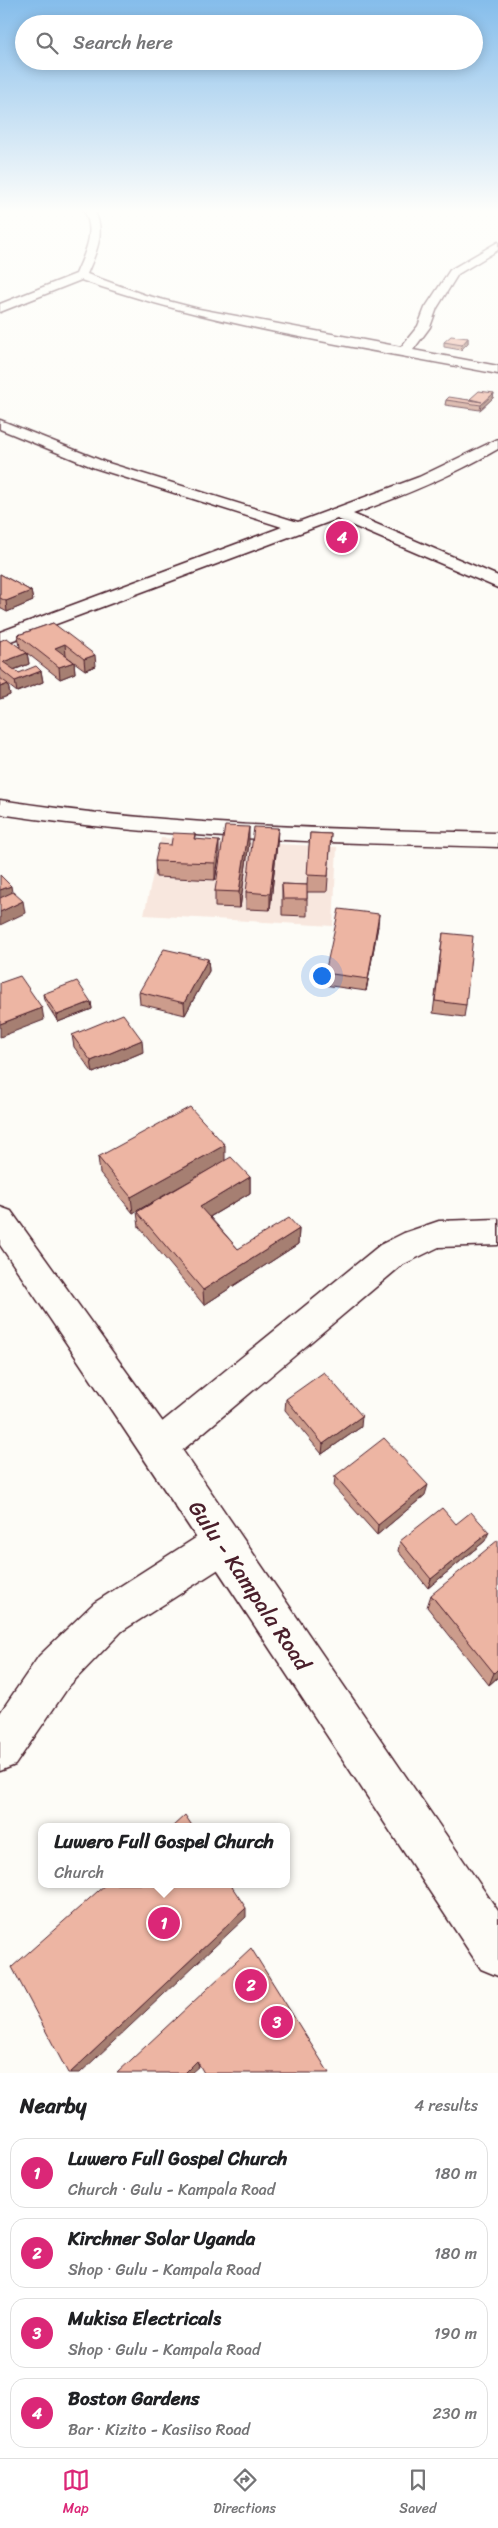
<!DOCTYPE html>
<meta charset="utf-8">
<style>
:root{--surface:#fff;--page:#f6f6f6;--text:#202124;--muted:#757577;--line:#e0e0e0;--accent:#db2777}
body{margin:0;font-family:Sriracha,sans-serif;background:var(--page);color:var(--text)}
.you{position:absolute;left:321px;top:975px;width:18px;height:18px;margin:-12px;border:4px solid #fff;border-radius:50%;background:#1a73e8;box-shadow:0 0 0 8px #1a73e833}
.badge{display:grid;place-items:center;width:32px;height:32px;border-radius:50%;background:var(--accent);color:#fff;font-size:16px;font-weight:700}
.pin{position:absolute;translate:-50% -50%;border:2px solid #fff;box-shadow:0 1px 5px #0006}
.popup{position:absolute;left:38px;top:1823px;width:252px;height:65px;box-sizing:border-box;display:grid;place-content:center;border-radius:10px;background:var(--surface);filter:drop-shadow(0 1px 4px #0005);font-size:16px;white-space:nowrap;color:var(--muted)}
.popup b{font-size:19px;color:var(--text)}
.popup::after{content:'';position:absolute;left:50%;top:100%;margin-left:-10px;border:10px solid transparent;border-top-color:var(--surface)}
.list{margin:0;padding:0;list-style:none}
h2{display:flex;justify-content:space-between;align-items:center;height:65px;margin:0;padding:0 20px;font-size:21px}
h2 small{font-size:16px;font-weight:400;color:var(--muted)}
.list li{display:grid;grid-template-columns:32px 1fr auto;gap:15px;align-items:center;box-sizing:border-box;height:70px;margin:0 10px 10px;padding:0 10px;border:1px solid var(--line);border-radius:15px}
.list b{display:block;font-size:19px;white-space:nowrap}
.list p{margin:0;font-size:16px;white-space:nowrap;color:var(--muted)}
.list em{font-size:16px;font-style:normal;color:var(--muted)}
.icon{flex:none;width:28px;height:28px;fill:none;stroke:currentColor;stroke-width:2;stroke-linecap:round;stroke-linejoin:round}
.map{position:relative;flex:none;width:498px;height:2073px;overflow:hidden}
.search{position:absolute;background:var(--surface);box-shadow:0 2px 12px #0003;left:15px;right:15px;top:15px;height:55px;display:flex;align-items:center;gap:12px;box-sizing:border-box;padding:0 18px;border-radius:28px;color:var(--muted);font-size:19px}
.sheet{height:385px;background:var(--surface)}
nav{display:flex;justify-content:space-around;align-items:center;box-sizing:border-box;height:70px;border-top:1px solid var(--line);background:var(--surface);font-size:14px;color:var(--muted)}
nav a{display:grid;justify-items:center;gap:2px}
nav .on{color:var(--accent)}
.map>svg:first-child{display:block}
</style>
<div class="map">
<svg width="498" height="2073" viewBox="0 0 498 2073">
<rect width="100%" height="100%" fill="#fdfcf7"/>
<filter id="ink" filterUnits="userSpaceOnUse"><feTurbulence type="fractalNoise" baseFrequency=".02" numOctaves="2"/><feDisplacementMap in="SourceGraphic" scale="10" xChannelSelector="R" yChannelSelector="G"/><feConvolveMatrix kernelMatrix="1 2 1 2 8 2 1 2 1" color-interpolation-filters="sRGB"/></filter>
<g filter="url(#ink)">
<polygon fill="#f8e7de" points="161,838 337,847 333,926 144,915"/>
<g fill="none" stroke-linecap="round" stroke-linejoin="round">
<g stroke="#4a1f2b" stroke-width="3">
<g id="minor">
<path d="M84,211H94C107,231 95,255 87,274L145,295L199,309L401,347L418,326L425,308L450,270L498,242V250L458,274L437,308L430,327L413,350L498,366V374C358,347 216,327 81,280L0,312V304L76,274C84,255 97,231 84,211Z"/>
<path d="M0,420L105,462L298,522L419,477L498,439V449C452,476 403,496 353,514L498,576V588L337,519L0,645V632L282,527L95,468L0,429Z"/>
<path d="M0,800C165,826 331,829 498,833V847C331,843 165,839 0,814Z"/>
<polygon points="498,1219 498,1245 439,1247 402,1265 172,1459 159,1464 146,1459 141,1447 146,1435 380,1245 404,1233 439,1221"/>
<polygon points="222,1525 236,1530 241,1544 236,1558 122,1631 69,1686 15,1765 0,1771 0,1713 39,1656 94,1603 208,1530"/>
</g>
</g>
<g stroke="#4a1f2b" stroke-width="3">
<path id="major" d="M0,1207L11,1211L172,1435L498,1911V1976L481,1969C321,1727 163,1484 0,1245Z"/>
</g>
<use href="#minor" fill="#fdfcf7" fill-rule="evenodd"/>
<use href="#major" fill="#fdfcf7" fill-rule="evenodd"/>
</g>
<g fill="#cc9c8c" stroke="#4a1f2b">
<polygon points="468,338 468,343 461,350 444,347 444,342"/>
<polygon points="494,393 493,398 480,410 445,405 446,400 470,400 470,399"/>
<polygon points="0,574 31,591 33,601 7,612 0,608"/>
<polygon points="53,623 96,666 85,670 66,656 74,662 75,673 60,679 27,653 29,664 14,670 19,673 41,671 43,682 17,692 8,685 10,695 0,699 0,641 20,647 18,635"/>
<polygon points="278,828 277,844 270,910 246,909 246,892"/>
<polygon points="310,833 331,834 327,892 307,892 307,916 282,915 282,884 307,885"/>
<polygon points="195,834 195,839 219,857 215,880 156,877 155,861 171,845"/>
<polygon points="249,843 240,908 215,907 215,891"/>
<polygon points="378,926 366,991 324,985 325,973"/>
<polygon points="443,933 466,1005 464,1017 433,1013"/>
<polygon points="208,959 209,971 185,1015 140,1004 139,992"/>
<polygon points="43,994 91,1002 92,1009 58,1022 44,1000"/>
<polygon points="72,1035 143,1052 93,1073 74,1047"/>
<polygon points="98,1157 225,1160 250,1177 250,1193 210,1217 238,1249 299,1229 298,1244 204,1305 139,1227 137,1212 197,1177 133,1213 100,1173"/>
<polygon points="286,1399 361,1427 322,1454 285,1410"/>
<polygon points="335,1476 425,1495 377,1535 334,1487"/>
<polygon points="456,1524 485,1541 428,1588 398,1551 400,1541"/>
<polygon points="431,1595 498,1677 489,1685 427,1607"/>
</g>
<g fill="#a67f72" stroke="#4a1f2b">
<polygon points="468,338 468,343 461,350 462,345"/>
<polygon points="494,393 493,398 480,410 481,405"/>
<polygon points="31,591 33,601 7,612 6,601"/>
<polygon points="65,644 66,656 56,659 55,648"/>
<polygon points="27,653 29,664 5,673 3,662"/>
<polygon points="95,655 96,666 85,670 84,659"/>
<polygon points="74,662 75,673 60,679 59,667"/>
<polygon points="41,671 43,682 17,692 15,681"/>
<polygon points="8,684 10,695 0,699 0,687"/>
<polygon points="249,827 249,843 240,908 239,892"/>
<polygon points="278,828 277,844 270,910 270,894"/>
<polygon points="219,841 219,857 215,880 215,863"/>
<polygon points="11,886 13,898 0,903 0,890"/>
<polygon points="23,901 25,913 0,925 0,912"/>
<polygon points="379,914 378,926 366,991 368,979"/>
<polygon points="208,959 209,971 185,1015 184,1003"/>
<polygon points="91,1002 92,1009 58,1022 57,1015"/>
<polygon points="42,1008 44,1020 0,1037 0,1024"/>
<polygon points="142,1040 143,1052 93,1073 91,1061"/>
<polygon points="225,1145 225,1161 133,1213 131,1197"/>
<polygon points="250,1177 250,1193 201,1222 200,1207"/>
<polygon points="299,1229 298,1244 204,1305 203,1290"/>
<polygon points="362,1416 361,1427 322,1454 323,1444"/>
<polygon points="428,1485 425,1495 377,1535 378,1525"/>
<polygon points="489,1532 485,1541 428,1588 431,1579"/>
<polygon points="498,1669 498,1677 489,1685 494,1673"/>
<polygon points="246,1908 246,1917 80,2073 70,2073"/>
<polygon points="197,2061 199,2066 191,2073 185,2073"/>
</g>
<g fill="#edb5a3" stroke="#4a1f2b">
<polygon points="451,336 468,338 462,345 444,342"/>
<polygon points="479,391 494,393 481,405 446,400 449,397 482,402 470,399"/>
<polygon points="0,574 31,591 6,601 0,598"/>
<polygon points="53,623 95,655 84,659 65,644 55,648 74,662 59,667 18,635"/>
<polygon points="7,638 27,653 3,662 19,673 36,666 41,671 15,681 0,669 0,641"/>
<polygon points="0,678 8,684 0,687"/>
<polygon points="225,826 249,827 239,892 215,891"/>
<polygon points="254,827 278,828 270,894 246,892"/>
<polygon points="173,833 195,834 194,839 219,841 215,863 155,861 159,844 171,845"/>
<polygon points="310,833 331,834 328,876 307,875"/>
<polygon points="0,875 11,886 0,890"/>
<polygon points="282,884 307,885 307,899 283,899"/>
<polygon points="13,892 23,901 0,912 0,898"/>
<polygon points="339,909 379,914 368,979 325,973"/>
<polygon points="443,933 473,936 466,1005 435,1001"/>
<polygon points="164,949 208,959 184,1003 139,992"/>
<polygon points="20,976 42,1008 0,1024 0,983"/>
<polygon points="77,981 91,1002 57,1015 43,994"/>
<polygon points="123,1014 142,1040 91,1061 72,1035"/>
<polygon points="190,1107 225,1145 131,1197 98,1157"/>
<polygon points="231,1157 250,1177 200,1207 238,1249 289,1218 299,1229 203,1290 137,1212"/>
<polygon points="324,1372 362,1416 323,1444 286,1399"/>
<polygon points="384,1438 428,1485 378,1525 335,1476"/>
<polygon points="442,1508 456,1524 471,1512 489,1532 431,1579 400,1541"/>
<polygon points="498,1540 498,1669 494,1673 431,1595"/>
<polygon points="185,1815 193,1827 172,1827"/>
<polygon points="106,1884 230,1884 246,1908 70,2073 68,2073 12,1967"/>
<polygon points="251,1948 329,2073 204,2073 197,2061 185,2073 117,2073"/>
</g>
</g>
<linearGradient id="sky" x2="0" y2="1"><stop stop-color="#85bdeb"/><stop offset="0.42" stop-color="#fefefb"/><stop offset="1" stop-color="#fefefb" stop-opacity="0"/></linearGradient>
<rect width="498" height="502" fill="url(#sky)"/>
<g text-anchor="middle" stroke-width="4" stroke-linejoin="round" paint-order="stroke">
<g font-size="22" fill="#4a1f2b" stroke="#fdfcf7">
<text transform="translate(250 1585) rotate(56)" y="8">Gulu - Kampala Road</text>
</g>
</g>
</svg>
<div class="you"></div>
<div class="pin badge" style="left:164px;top:1923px">1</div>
<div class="popup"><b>Luwero Full Gospel Church</b>Church</div>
<div class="pin badge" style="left:251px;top:1985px">2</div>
<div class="pin badge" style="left:277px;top:2022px">3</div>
<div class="pin badge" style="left:342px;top:537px">4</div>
<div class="search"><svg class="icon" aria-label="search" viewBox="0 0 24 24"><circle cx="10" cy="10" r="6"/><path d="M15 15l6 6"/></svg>Search here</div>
</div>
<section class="sheet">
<h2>Nearby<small>4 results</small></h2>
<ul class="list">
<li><span class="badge">1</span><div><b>Luwero Full Gospel Church</b><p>Church · Gulu - Kampala Road</p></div><em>180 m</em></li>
<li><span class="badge">2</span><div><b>Kirchner Solar Uganda</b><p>Shop · Gulu - Kampala Road</p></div><em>180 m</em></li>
<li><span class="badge">3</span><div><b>Mukisa Electricals</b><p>Shop · Gulu - Kampala Road</p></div><em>190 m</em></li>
<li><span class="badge">4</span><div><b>Boston Gardens</b><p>Bar · Kizito - Kasiiso Road</p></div><em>230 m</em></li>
</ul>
</section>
<nav>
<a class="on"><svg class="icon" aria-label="map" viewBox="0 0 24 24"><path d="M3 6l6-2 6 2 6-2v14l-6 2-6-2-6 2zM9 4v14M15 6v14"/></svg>Map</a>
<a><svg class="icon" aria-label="directions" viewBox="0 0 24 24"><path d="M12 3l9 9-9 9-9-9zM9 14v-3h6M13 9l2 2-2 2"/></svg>Directions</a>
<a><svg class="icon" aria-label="saved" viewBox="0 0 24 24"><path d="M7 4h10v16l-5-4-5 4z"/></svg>Saved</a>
</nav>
